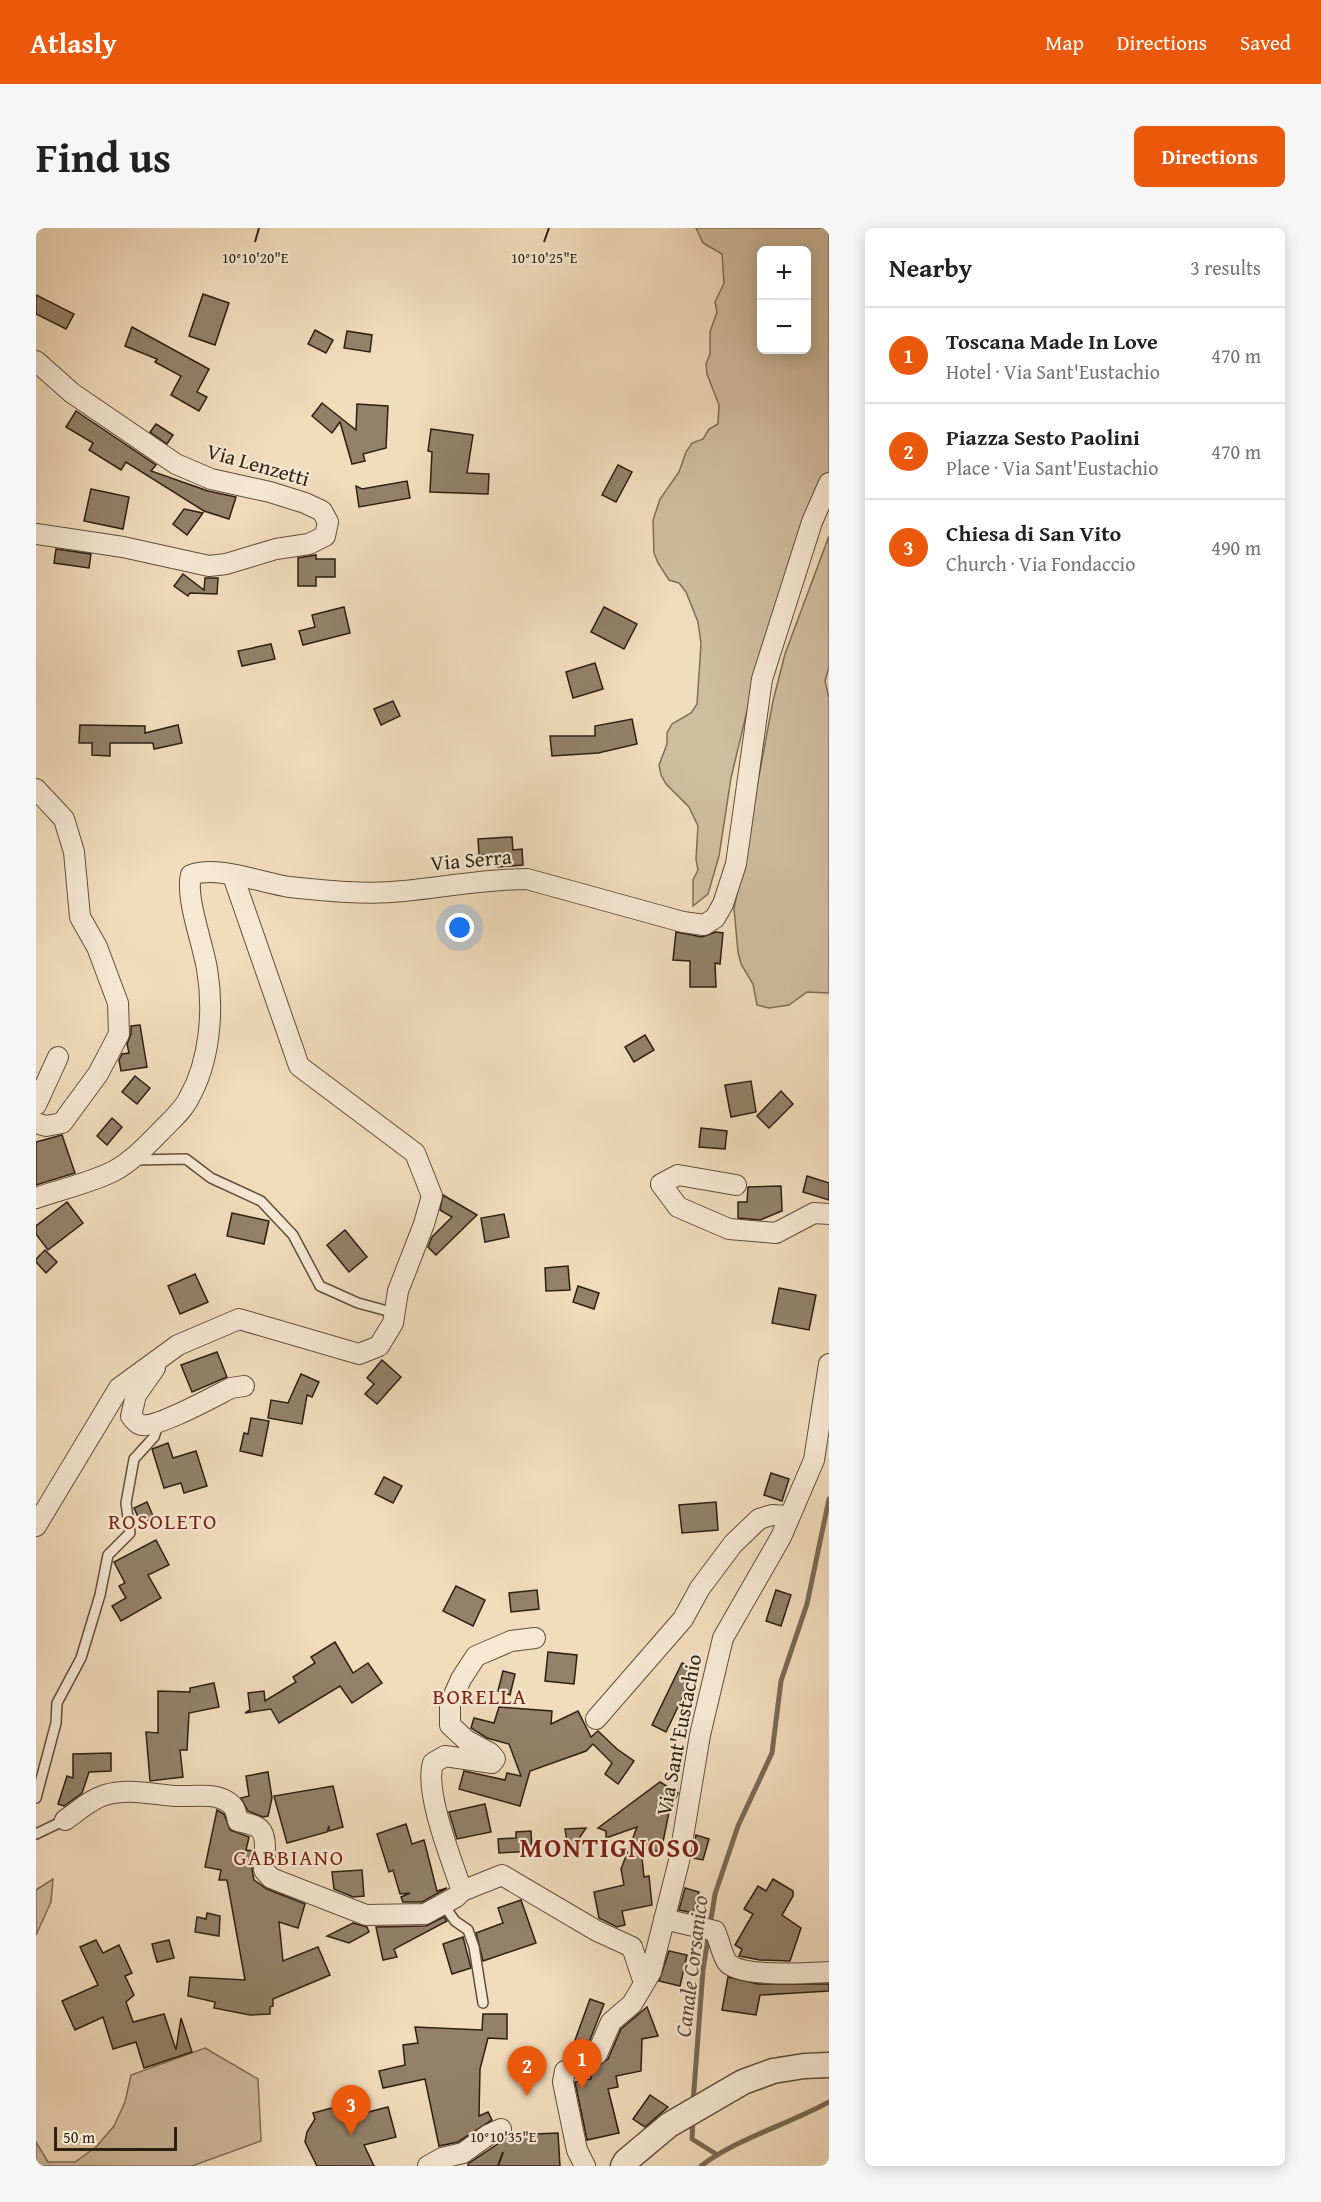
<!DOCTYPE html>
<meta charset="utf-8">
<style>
:root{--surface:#fff;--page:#f6f6f6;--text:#222;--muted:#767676;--line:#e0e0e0;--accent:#ea580c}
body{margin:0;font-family:"Gentium Book Plus",serif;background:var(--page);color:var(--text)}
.controls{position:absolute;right:18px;top:18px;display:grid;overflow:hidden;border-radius:9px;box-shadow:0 3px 15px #0003}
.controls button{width:54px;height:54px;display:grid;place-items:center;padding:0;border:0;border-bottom:2px solid var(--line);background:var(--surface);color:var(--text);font:30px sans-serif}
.scale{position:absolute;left:18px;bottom:15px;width:123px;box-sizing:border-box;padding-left:6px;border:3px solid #2e1f11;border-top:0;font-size:16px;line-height:21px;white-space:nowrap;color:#2e1f11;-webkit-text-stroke:4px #f6e8d3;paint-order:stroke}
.you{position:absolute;left:424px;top:700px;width:21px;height:21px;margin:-15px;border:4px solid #fff;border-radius:50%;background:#1a73e8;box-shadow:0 0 0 9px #1a73e833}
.badge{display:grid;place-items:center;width:39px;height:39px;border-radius:50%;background:var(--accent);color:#fff;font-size:20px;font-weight:700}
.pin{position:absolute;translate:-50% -50px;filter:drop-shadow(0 2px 3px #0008)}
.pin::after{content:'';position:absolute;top:32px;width:21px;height:18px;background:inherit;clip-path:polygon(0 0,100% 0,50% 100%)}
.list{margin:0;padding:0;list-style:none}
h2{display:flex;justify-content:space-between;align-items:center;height:78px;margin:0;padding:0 24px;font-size:26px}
h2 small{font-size:20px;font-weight:400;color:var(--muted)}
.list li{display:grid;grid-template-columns:39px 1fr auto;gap:18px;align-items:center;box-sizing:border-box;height:96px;padding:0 24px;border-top:2px solid var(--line)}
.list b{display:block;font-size:22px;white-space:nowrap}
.list p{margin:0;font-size:20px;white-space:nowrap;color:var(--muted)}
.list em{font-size:20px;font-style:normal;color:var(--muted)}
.map{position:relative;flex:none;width:793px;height:1938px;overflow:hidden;border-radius:9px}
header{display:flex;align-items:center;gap:36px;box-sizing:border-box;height:84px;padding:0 30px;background:var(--accent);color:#fff}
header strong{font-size:28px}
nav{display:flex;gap:33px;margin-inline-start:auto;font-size:21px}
.intro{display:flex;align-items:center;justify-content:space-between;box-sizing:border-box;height:144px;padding:0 36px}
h1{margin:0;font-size:42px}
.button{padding:15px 27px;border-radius:9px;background:var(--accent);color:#fff;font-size:21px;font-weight:700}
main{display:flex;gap:36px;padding:0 36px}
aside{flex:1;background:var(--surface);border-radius:9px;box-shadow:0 3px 15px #0003}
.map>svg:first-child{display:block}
</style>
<header>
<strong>Atlasly</strong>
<nav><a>Map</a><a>Directions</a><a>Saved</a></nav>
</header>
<div class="intro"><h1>Find us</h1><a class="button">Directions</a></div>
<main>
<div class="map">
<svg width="793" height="1938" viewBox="0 0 793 1938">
<rect width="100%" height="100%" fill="#f1dcbc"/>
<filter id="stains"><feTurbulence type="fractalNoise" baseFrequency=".00333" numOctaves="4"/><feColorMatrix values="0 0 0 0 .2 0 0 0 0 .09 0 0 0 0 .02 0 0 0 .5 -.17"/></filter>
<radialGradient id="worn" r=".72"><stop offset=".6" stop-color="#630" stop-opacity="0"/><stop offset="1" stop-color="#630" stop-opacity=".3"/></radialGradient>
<g fill="#d0bc9f" stroke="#7f6e58" stroke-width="1.5" fill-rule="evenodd">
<path d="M660,0H793V243L783,264L722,437L695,550L683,628L672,666L657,678V652L662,642L660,631L662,598L653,579L630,556L625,547L623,537L631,516V505L636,496L655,485L661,476L665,416L662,394L650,364L643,355L633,352L622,335L618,325L617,292L624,271L643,244L650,224L656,215L667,211L673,201L682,196L683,177L671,146L670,136L674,126V104L681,84L679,74L688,55L686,26L667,15ZM726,22H770V122H726Z"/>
<polygon points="793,308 793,439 789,453 793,470 793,765 771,764 753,777 733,780 721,777 717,756 705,736 702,724 698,681 737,473 749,426"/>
<polygon points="17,1651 15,1674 0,1707 0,1662"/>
<polygon points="169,1820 222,1851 225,1913 156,1938 0,1938 0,1914 12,1934 39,1934 60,1919 78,1898 89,1874 95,1847"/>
</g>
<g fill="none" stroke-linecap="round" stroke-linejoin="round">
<g stroke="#7b6a55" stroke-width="5">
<polyline points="657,1875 667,1742 679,1666 702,1598 736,1525 745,1453 771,1376 793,1271"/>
<polyline points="657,1890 656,1911 680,1926"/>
<path d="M665,1938C700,1911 753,1896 793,1874"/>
</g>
</g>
<g fill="#93816a" stroke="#2e1f11" stroke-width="1.5">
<polygon points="167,66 193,75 179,117 153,108"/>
<polygon points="0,67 38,86 30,101 0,86"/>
<polygon points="96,99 173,141 161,164 171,169 163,183 135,167 145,148 119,134 121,131 89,118"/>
<polygon points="279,102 297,112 290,125 272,116"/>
<polygon points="311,103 336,107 334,124 308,120"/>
<polygon points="286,175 320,202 321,176 352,178 350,220 327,226 329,233 316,236 304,194 296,205 276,188"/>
<polygon points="40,183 120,237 115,243 172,263 200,269 193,291 168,283 90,234 85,242 53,222 57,215 30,199"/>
<polygon points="120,196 137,207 131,216 114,204"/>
<polygon points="395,201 437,207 431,245 453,246 452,266 394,264 396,224 392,223"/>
<polygon points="582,237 596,244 580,274 566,267"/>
<polygon points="371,253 374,270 323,279 320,258 326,261"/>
<polygon points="55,261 93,269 87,301 48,293"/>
<polygon points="148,281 167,285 151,307 137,296"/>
<polygon points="20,321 55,326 53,340 18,335"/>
<polygon points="280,327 280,331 299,331 299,349 280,349 280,358 262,358 262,330"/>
<polygon points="147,346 168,362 169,350 182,350 181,366 154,365 152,368 138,358"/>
<polygon points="308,379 314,405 267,417 263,403 279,399 276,387"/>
<polygon points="568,379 601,396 588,421 555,404"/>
<polygon points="235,416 239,431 206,438 202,423"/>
<polygon points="559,435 567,461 537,470 530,444"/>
<polygon points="357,473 364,488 345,497 338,481"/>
<polygon points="596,491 601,516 562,525 516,528 514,508 559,508 559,498"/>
<polygon points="44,497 109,498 109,505 142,497 146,515 118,521 117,515 74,515 74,528 56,527 56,515 43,515"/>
<polygon points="476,609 477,622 486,621 487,637 462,639 461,626 443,627 442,611"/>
<polygon points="640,704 666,709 680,704 687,705 684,736 679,735 680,759 654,759 654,733 637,732"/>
<polygon points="104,797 111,839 85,843 83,832 86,826 93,825 91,816 95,806 95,798"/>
<polygon points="609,807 618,822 598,834 589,819"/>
<polygon points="99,848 114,860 101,876 86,864"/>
<polygon points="715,853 720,884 695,889 689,857"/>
<polygon points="745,863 757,876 733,900 721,888"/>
<polygon points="76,890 86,899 71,917 61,908"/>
<polygon points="665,900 691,903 689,921 663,919"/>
<polygon points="26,907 39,945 0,957 0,914"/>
<polygon points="771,948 793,955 793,972 767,964"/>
<polygon points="745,958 746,983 724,992 702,990 702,974 711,974 712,959"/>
<polygon points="407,967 441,987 400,1027 392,1019 396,1009 416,989 404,982"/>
<polygon points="31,974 47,995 12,1022 0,1006 0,998"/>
<polygon points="196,985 233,993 228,1016 191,1008"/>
<polygon points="468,986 473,1009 449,1014 445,990"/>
<polygon points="309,1002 331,1029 313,1044 291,1017"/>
<polygon points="9,1022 21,1034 10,1045 0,1034 0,1031"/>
<polygon points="532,1038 534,1062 510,1063 509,1040"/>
<polygon points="159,1046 172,1074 144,1086 132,1058"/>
<polygon points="542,1058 563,1065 558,1081 537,1074"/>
<polygon points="743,1060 780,1067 773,1102 736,1095"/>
<polygon points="181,1124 191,1149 156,1164 145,1137"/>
<polygon points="346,1132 365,1149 341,1176 329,1166 338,1156 331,1150"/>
<polygon points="265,1146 283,1154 276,1169 271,1167 266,1196 232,1190 235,1172 252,1175"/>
<polygon points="215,1190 233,1193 226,1228 204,1223 208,1205 212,1206"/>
<polygon points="132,1215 137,1230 160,1223 171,1258 148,1265 145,1255 128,1260 116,1221"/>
<polygon points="735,1245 753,1251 746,1273 728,1267"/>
<polygon points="348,1249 366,1258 357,1275 339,1266"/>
<polygon points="111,1274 118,1290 105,1295 98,1280"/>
<polygon points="680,1274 682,1302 646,1305 643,1277"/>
<polygon points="120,1312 133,1337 112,1347 125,1370 85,1393 76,1378 90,1370 83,1358 89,1355 78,1334"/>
<polygon points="420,1358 449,1372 437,1398 407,1383"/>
<polygon points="501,1362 503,1381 475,1384 473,1365"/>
<polygon points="740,1362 755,1367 745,1398 730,1393"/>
<polygon points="299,1414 317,1445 332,1435 346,1455 316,1475 304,1458 243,1495 235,1481 209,1485 214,1482 212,1465 228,1463 229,1473 260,1454 257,1449 279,1435 275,1429"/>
<polygon points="512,1424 541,1427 538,1456 509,1453"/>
<polygon points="646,1435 660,1441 630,1504 616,1497"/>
<polygon points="467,1443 479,1446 474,1467 462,1463"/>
<polygon points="178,1455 183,1479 153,1485 151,1522 144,1522 147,1549 114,1553 110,1504 122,1505 122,1463 154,1464 154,1460"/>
<polygon points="463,1479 516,1483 515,1496 542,1483 555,1509 562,1503 581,1521 598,1533 582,1556 569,1546 576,1535 557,1516 550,1523 494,1543 484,1578 423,1561 428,1543 469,1552 471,1545 485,1548 473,1516 451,1510 435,1500 438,1490 458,1495"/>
<polygon points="75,1525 75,1543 53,1544 46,1565 28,1578 22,1576 31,1548 37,1550 37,1526"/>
<polygon points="232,1544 236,1570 232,1588 227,1589 212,1583 205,1570 213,1568 210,1548"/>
<polygon points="624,1554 642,1565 633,1584 625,1624 605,1620 608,1649 613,1648 616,1677 586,1683 589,1697 581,1699 563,1690 558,1664 588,1657 585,1641 601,1599 570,1610 570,1603 562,1600"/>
<polygon points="297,1558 307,1599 293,1603 293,1598 291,1604 251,1615 238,1568"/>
<polygon points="449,1576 455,1604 421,1611 413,1584"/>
<polygon points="181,1582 188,1586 194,1602 213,1609 210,1622 217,1623 216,1642 218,1652 231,1661 269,1676 262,1700 243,1694 247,1733 282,1719 294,1747 237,1771 237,1778 234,1779 234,1786 214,1787 178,1780 179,1774 152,1768 154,1749 209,1752 191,1652 183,1652 185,1642 169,1639"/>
<polygon points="370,1596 376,1616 388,1612 401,1663 411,1660 386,1674 367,1674 365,1669 374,1665 364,1666 357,1642 353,1644 341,1606"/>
<polygon points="550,1600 533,1625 529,1601"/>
<polygon points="495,1603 496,1623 463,1625 462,1611 480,1610 480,1604"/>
<polygon points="660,1607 673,1611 667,1632 656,1630"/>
<polygon points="326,1642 328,1668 317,1669 298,1661 296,1644"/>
<polygon points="737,1651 757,1663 757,1668 746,1687 765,1700 754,1733 724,1732 703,1728 706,1721 699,1717 717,1686 708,1681 722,1658 730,1663"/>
<polygon points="649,1660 663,1664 657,1685 643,1682"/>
<polygon points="485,1672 500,1715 447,1733 440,1705 467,1695 462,1680"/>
<polygon points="171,1685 184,1688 183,1708 159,1704 161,1689 170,1691"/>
<polygon points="408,1689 411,1693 358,1721 361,1729 347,1732 340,1699 390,1698"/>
<polygon points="317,1695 331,1699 333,1704 313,1715 291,1708"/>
<polygon points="427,1709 435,1740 416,1746 407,1716"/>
<polygon points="60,1712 67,1725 83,1717 96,1745 89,1748 98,1767 90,1774 97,1794 128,1786 140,1822 145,1790 156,1824 108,1840 100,1814 77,1821 67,1789 39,1802 26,1773 62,1757 44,1719"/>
<polygon points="133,1712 138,1730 121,1734 116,1716"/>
<polygon points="633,1723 651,1727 644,1758 623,1753"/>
<polygon points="692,1749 722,1756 793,1756 793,1763 724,1767 720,1787 686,1782"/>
<polygon points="554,1771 568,1776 552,1817 549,1819 538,1815"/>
<polygon points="611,1779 622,1808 606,1811 605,1843 580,1848 582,1859 572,1861 583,1905 551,1912 539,1854 555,1851 554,1843 572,1831 585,1801"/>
<polygon points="447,1786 471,1786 471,1811 452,1810 444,1841 443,1888 452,1884 456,1892 422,1914 403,1918 389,1851 347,1860 343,1843 369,1837 367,1817 382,1815 379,1799 446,1802"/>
<polygon points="614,1867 632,1879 609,1899 597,1891"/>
<polygon points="318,1874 321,1887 352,1879 360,1909 328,1917 338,1938 281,1938 269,1914 271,1904 279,1891 277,1885"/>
<polygon points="522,1905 524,1938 432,1938 432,1936 475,1907"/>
</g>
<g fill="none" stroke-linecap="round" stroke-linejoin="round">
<g stroke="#5f4e3c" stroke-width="12">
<g id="service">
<polyline points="98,932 150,931 175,950 225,973 257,1007 284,1058 322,1075 359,1085"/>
<polyline points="0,1570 20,1495 21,1475 45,1430 64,1367 72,1327 94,1305 90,1275 98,1231 118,1209 123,1195"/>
<polyline points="0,1606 29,1592"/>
<polyline points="407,1676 419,1693 432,1702 438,1719 447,1775"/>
</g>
</g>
<g stroke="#5f4e3c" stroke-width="22">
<g id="minor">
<polyline points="0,133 36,165 140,236 175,251 234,264 269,275 286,283 292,294 289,308 273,316 240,321 190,336 173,338 87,319 0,306"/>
<polyline points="0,561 28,591 38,624 44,689 61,719 82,775 83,806 62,846 26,895 10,898 0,895"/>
<polyline points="0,877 22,829"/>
<polyline points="700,957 642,947 625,956 642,979 693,1001 740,1005 778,985 793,986"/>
<path d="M0,970C26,961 54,955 78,943C96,933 109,919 123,905C133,894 147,883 153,870C174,833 178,782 171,741C167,716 149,669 155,647C181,637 226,655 254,659C291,663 331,667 368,663C410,659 450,651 491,651L647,694L668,697L679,690L687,676L700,636L726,451L776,294L793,255"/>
<path d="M119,1140L100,1167L95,1188C98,1192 101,1196 106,1197C121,1200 179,1168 195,1160L208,1158"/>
<polyline points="0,1298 83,1160 142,1117 203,1091 323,1126 343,1118 357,1095 362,1063 388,996 396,968 379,925 263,838 197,648"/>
<polyline points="560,1491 647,1391 664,1360 697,1316 723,1291 736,1287 753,1288"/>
<path d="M29,1592C41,1584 55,1571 69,1567C91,1560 115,1566 138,1568C154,1569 178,1564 192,1574C200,1579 200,1585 202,1593C208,1595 216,1596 221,1599C233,1605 228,1630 228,1642L235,1650L330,1687L389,1686L420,1669L426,1663L466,1647L561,1703L596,1719L608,1755"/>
<path d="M426,1663C416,1633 388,1564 397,1535L409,1528L456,1535L459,1531L454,1525L430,1512L414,1497V1476L425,1451L440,1428L475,1413L499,1410"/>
<path d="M628,1691L679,1703C683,1711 686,1727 691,1734C702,1750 774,1745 793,1744"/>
<polyline points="392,1938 406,1930 427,1925 452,1907 465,1901"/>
<polyline points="549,1938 541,1922 527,1854 529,1843 561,1826 575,1794 596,1776 615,1744 643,1633 664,1507 687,1410 745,1309 778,1232 793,1136"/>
</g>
</g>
<g stroke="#5f4e3c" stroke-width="27">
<polyline id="tertiary" points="587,1938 590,1933 633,1897 707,1854 737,1843 768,1838 793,1837"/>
</g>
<use href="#service" stroke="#f6e8d3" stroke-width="9"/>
<use href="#minor" stroke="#f6e8d3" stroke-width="20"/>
<use href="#tertiary" stroke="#f6e8d3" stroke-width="24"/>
</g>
<path fill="none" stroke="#2e1f11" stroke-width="2" d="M219,14L223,0M508,14L513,0M462,1938L467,1924"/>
<g text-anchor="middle" stroke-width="4.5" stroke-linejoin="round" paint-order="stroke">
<g font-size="21" fill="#2e1f11" stroke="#f6e8d3">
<text transform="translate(222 237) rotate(16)" y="7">Via Lenzetti</text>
<text transform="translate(435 632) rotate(-5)" y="7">Via Serra</text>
<text transform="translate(643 1507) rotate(-79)" y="7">Via Sant'Eustachio</text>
</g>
<g font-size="22" letter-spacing="1.5" fill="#7a1f14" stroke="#f6e8d3">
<text x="127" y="1301">ROSOLETO</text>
<text x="444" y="1476">BORELLA</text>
<text x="253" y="1637">GABBIANO</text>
</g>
<g font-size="22" font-style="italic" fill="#5b4b39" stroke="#f6e8d3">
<text transform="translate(655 1738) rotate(-83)" y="8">Canale Corsanico</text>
</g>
<g font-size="27" font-weight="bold" letter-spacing="1.5" fill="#7a1f14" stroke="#f6e8d3">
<text x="574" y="1629">MONTIGNOSO</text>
</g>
</g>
<g font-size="15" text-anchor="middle" fill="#2e1f11" stroke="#f6e8d3" stroke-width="4.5" stroke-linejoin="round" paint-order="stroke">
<text x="219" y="35">10°10'20"E</text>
<text x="508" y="35">10°10'25"E</text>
<text x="467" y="1914">10°10'35"E</text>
</g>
<rect width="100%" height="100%" filter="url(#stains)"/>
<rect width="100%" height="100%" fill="url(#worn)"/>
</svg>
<div class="controls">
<button>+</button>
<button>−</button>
</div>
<div class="scale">50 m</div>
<div class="you"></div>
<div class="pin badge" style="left:546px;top:1861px">1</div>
<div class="pin badge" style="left:491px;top:1868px">2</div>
<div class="pin badge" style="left:315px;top:1907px">3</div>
</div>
<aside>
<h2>Nearby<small>3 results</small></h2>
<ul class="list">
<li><span class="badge">1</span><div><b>Toscana Made In Love</b><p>Hotel · Via Sant'Eustachio</p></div><em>470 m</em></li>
<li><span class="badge">2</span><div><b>Piazza Sesto Paolini</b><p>Place · Via Sant'Eustachio</p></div><em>470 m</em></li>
<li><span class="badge">3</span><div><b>Chiesa di San Vito</b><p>Church · Via Fondaccio</p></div><em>490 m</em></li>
</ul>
</aside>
</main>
